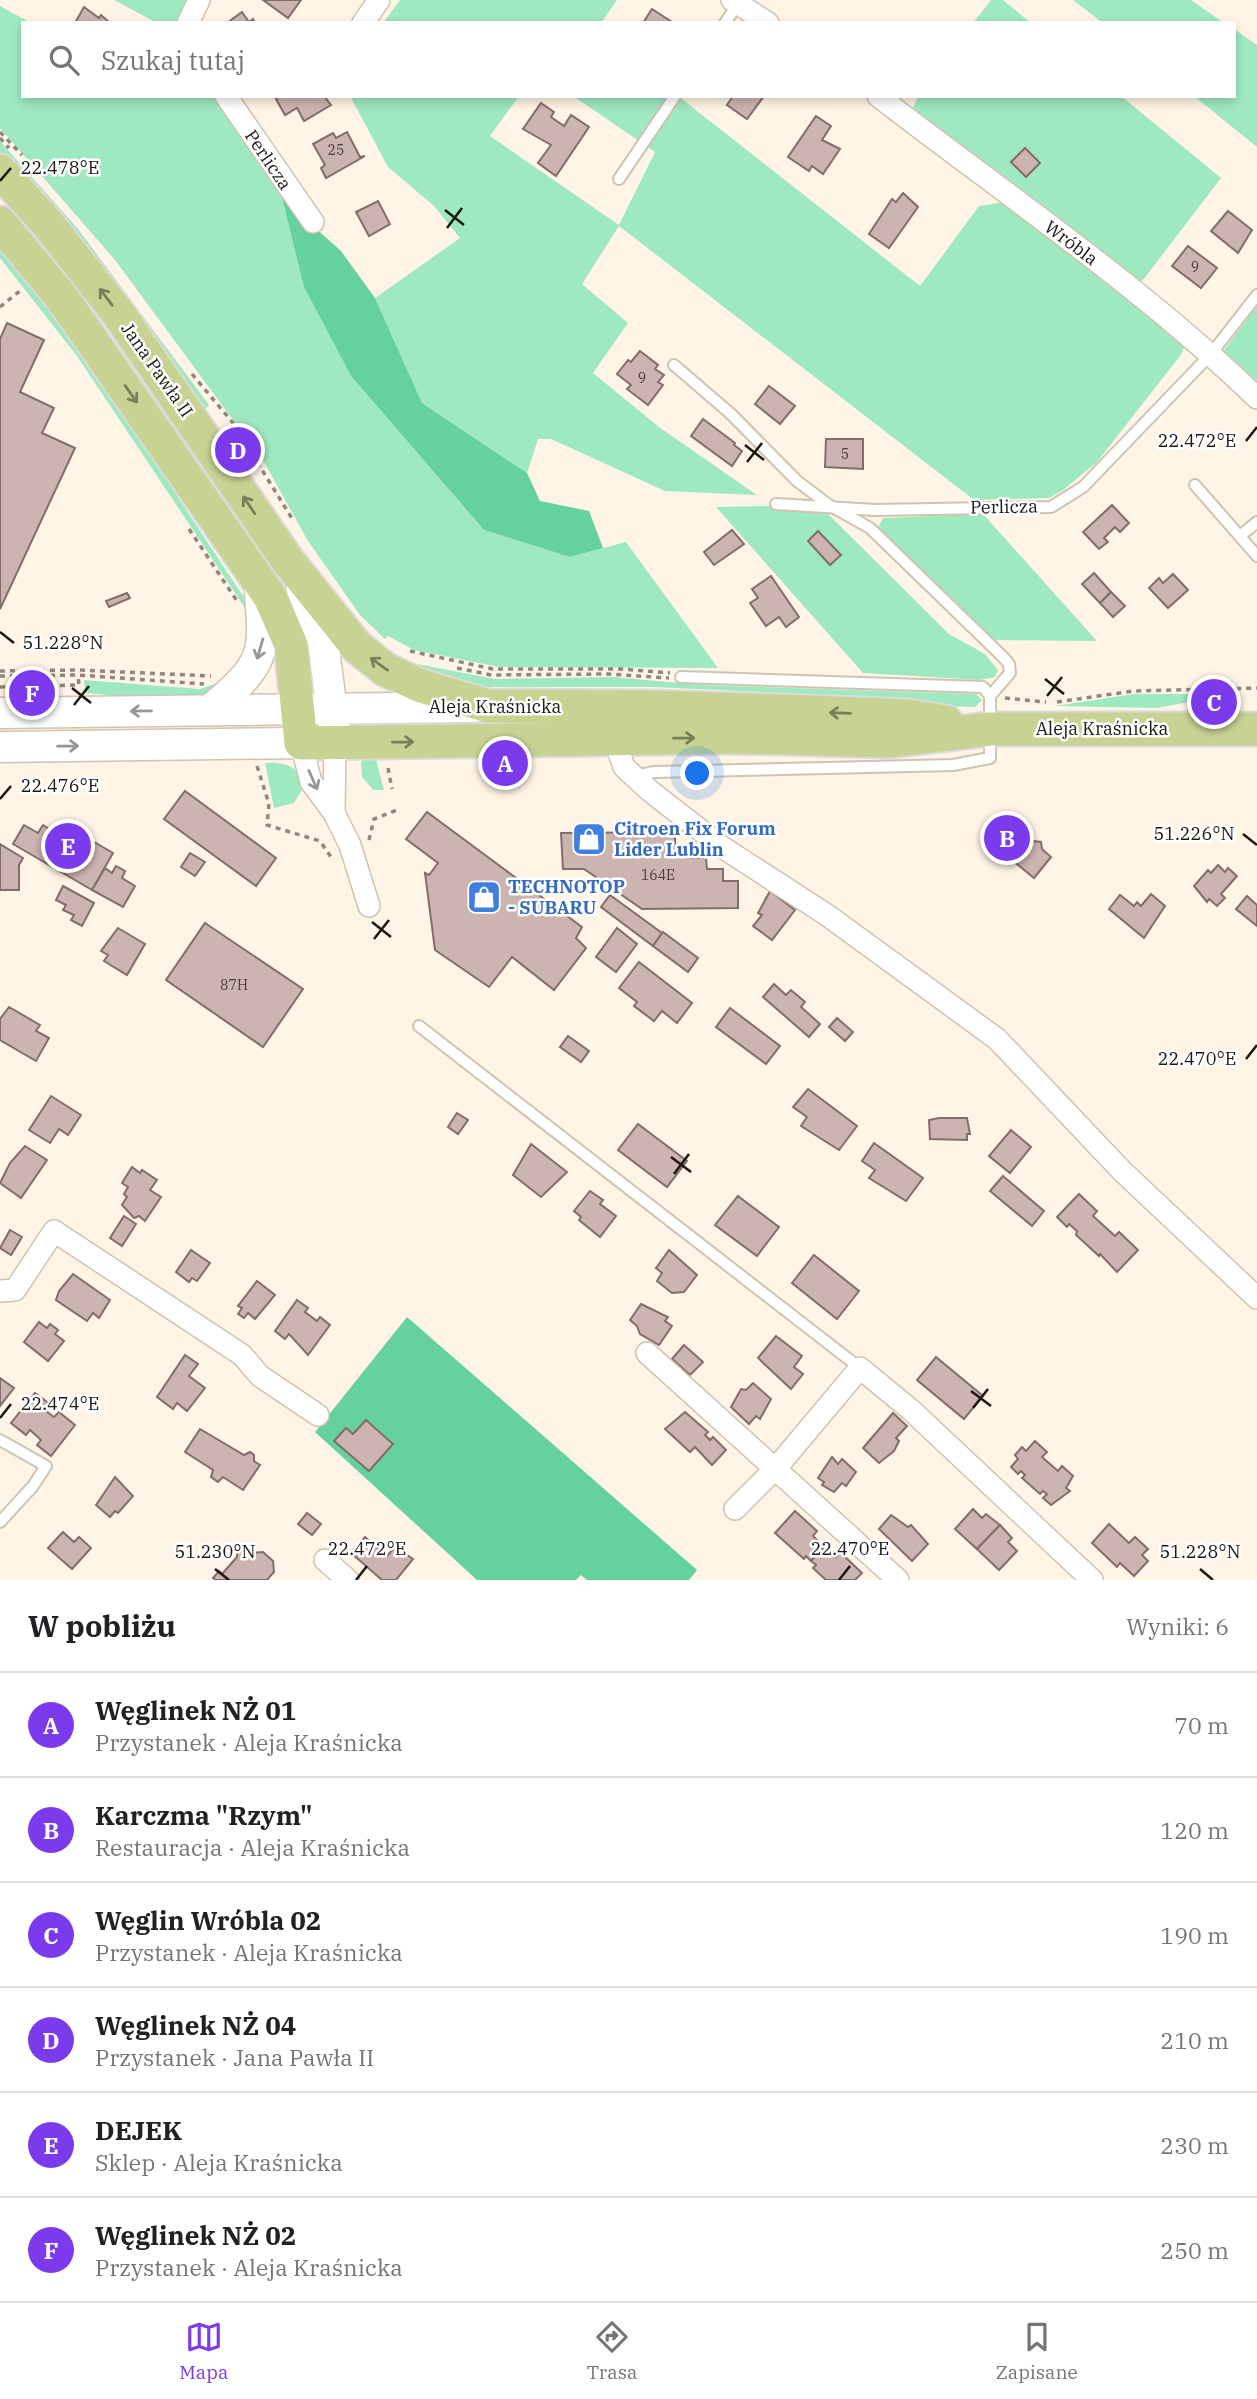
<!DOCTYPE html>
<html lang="pl">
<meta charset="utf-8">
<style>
:root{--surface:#fff;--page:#f2f2f2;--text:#202124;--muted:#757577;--line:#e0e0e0;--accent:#7c3aed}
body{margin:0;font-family:"IBM Plex Serif",serif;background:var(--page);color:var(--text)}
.you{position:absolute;left:698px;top:774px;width:24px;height:24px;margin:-18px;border:5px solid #fff;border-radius:50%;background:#1a73e8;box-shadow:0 0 0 10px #1a73e833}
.badge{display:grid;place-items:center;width:46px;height:46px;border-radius:50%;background:var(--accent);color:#fff;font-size:23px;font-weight:700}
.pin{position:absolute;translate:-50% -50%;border:4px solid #fff;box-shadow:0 2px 7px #0006}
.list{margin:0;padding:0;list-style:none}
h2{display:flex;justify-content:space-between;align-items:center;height:91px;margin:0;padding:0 28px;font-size:30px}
h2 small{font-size:23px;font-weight:400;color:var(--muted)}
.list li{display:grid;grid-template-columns:46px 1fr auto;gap:21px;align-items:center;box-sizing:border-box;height:105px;padding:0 28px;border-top:2px solid var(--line)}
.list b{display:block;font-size:26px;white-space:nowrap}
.list p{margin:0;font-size:23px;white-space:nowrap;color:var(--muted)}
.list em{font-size:23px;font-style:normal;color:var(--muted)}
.icon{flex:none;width:38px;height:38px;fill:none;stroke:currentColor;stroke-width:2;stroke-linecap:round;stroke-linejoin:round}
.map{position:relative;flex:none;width:1257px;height:1580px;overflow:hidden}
.search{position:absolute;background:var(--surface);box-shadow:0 4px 10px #0003;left:21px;right:21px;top:21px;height:77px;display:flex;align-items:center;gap:18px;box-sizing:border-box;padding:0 24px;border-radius:0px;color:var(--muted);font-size:26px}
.sheet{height:721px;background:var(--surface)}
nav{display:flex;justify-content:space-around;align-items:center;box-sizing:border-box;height:98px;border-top:2px solid var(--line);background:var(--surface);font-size:19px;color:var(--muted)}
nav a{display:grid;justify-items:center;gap:4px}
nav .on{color:var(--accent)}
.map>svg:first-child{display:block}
</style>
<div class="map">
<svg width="1257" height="1580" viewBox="0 0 1257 1580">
<rect width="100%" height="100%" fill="#fff4e5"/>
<g fill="#9fe9c1">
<polygon points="114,0 192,0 178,23 157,23"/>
<polygon points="400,0 617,0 601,23 383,23"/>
<polygon points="991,0 1003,0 1031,23 973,23"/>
<polygon points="1073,0 1191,0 1224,23 1103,23"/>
<polygon points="0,6 31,23 23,23 23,96 216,96 282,198 304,287 351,376 484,530 570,557 626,542 718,668 499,667 414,650 388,636 385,639 360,615 308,541 264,462 115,260 0,128"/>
<polygon points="1234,29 1257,45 1257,147 1194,96 1234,96"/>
<polygon points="350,96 519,96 490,136 619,225 655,152 573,96 678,96 920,286 979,206 1004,202 1142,305 1186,344 1180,356 1097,462 1063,490 1049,498 974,500 619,226 582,284 628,323 593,373 659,427 757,495 665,491 551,439 538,439 527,473 422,403 375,298 460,238 434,206 388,167"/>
<polygon points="918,96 1121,96 1221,178 1143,280 1135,283 912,111"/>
<polygon points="0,141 78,229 209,405 204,410 35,194 0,155"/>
<polygon points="0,239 143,432 179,499 253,611 245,650 248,616 245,608 77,356 0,258"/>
<polygon points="1257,306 1257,381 1221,354"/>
<polygon points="819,505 949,634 985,654 998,670 995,677 980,680 863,673 716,507"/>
<polygon points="983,514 1097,641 993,640 878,527 883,518"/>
<polygon points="402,661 495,679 613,677 702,685 976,694 982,700 975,707 933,706 852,696 652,687 482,687 395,664"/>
<polygon points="238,676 201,697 155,699 85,693 84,680 200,689"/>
<polygon points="1134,694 1194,694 1194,701 1157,708 1055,706"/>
<polygon points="374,752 384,790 373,790 362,777 361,762"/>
<path d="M265,763C284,762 303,766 302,790L294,803L274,808Z"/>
</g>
<g fill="#65d19c">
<polygon points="282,198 341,251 375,298 422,403 527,473 540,501 589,511 603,548 570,557 484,530 351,376 304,287"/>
<polygon points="407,1317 697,1570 689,1580 587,1580 581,1575 576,1580 477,1580 315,1432"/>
</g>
<g fill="#ccb4b1" stroke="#836d6b" stroke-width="2">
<polygon points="263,0 301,0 288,18"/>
<polygon points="84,7 99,18 101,15 110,23 75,23"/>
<polygon points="652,9 672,22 672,23 643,23"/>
<polygon points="242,12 249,22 253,19 255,23 227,23"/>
<polygon points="281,96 324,96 331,105 304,121 297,108 285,115 276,99"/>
<polygon points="733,96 764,96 747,119 727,105"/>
<polygon points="541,103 554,112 551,117 564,126 571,115 589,127 556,176 538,163 551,145 523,129"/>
<polygon points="816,116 831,126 822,140 840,149 823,174 812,166 809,171 788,157"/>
<polygon points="347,132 360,157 365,156 326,178 321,168 325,165 313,144 333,133 336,138"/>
<polygon points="1025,148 1040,163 1026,177 1011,162"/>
<polygon points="903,193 918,207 889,248 869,234 892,199 896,202"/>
<polygon points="378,201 390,224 369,236 356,212"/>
<polygon points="1228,211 1252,230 1238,253 1211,231"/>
<polygon points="1188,246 1217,268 1201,288 1172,266"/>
<polygon points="7,323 44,340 20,392 54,408 42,433 75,448 0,609 0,339"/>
<polygon points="640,351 658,365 655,369 664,375 658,382 663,385 648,405 627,389 631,385 617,374 628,360 631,362"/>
<polygon points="769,386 795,406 780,424 755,404"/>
<polygon points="703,419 735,443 734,445 742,451 732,466 691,436"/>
<polygon points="826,439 863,439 863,469 825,467"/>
<polygon points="1112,505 1129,523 1120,532 1115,527 1104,538 1108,542 1099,549 1083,532"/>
<polygon points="732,530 744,544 714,565 704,552"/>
<polygon points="818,531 841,555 830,565 808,541"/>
<polygon points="1094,573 1111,592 1100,603 1082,584"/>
<polygon points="1173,574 1188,590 1168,608 1149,588 1159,578 1163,583"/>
<polygon points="771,576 799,617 786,627 779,617 766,626 750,603 758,598 752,589"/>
<polygon points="1111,592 1125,606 1113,617 1100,603"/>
<polygon points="127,593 130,598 109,607 106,601"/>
<polygon points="185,791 276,858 256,886 164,819"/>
<polygon points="427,812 582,927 576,938 586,948 554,990 512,957 489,987 435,950 425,873 429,875 438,863 406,839"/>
<polygon points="1012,820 1026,842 1030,845 1033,841 1041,842 1042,849 1051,857 1034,878 1006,855 994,839 989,822"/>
<polygon points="24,825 38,833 43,825 64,838 70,828 113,853 92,890 13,844"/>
<polygon points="675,832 675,846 690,846 690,858 706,858 707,869 723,869 723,881 738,881 738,908 642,909 584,869 563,869 561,833"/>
<polygon points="0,844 23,858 19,865 19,890 0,890"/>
<polygon points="190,853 205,862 195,876 181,867"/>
<polygon points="1218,865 1225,872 1228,868 1237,876 1221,894 1225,898 1217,906 1209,899 1207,902 1194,886 1208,870 1211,873"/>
<polygon points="116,866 125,871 122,878 135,886 123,907 92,890 105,868 112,873"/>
<polygon points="63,886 94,903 82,926 71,920 74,915 63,910 66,905 56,900"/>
<polygon points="770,891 795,910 772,940 753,926 762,915 758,913"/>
<polygon points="1151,894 1165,906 1144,938 1109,909 1120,895 1134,906 1137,902 1141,906"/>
<polygon points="610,895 662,933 653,946 601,907"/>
<polygon points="1247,896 1257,905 1257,926 1236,909"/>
<polygon points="205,923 303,989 263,1047 166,980"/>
<polygon points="118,928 145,944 127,975 104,961 108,955 101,951"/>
<polygon points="617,928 637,944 616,972 596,957"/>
<polygon points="663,932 698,958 688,972 653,946"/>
<polygon points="639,962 692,1003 677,1023 662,1011 654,1021 634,1006 637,1002 619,988"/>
<polygon points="774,984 786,995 791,990 805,1002 801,1007 820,1024 809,1037 763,997"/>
<polygon points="9,1007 40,1025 36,1031 49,1038 36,1061 0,1040 0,1019"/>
<polygon points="730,1008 780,1046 766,1064 716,1027"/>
<polygon points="837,1018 853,1032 845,1041 829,1027"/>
<polygon points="568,1036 589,1051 581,1062 560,1047"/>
<polygon points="808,1089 857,1126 839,1150 801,1126 807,1117 793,1107"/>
<polygon points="51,1096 81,1115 68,1135 59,1129 50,1143 29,1130"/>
<polygon points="457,1113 468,1120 458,1134 448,1127"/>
<polygon points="939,1118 967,1118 970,1134 967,1134 967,1140 930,1139 929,1120"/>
<polygon points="638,1124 687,1161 667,1187 618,1150"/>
<polygon points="1011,1130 1031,1147 1010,1173 989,1156"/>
<polygon points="874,1143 923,1178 906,1201 869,1178 875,1170 862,1161"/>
<polygon points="531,1144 567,1172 541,1197 513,1175"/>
<polygon points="25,1146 47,1160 21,1198 0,1183 10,1163"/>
<polygon points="132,1167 140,1173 142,1170 157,1180 150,1190 161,1197 145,1221 139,1216 134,1218 122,1205 127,1197 124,1194 128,1187 122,1183"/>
<polygon points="1003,1176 1044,1211 1032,1226 990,1191"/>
<polygon points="590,1191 603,1200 600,1204 616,1216 600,1237 579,1220 581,1217 574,1211"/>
<polygon points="1079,1194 1097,1211 1093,1216 1115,1236 1119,1232 1138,1250 1117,1272 1100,1254 1099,1256 1076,1235 1077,1231 1069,1224 1067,1227 1057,1217"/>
<polygon points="738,1196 779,1227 757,1256 715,1225"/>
<polygon points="124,1216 136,1224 122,1246 110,1238"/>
<polygon points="10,1230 22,1237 11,1255 0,1248"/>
<polygon points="191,1250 210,1263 197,1281 192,1278 189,1282 176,1272"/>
<polygon points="669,1250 697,1275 684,1292 672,1293 657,1281 662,1273 656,1268"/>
<polygon points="814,1255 859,1291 837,1319 792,1283"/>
<polygon points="73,1274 110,1300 99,1318 93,1313 87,1321 56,1300 59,1291"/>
<polygon points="257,1281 275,1295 255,1319 248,1313 244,1318 238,1314 242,1308 238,1306"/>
<polygon points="297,1300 308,1308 305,1312 317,1321 320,1317 330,1325 308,1355 289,1334 285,1339 275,1331"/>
<polygon points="641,1304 668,1317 665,1321 672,1326 659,1345 640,1334 637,1326 630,1320"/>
<polygon points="39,1322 47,1328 50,1324 58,1330 55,1334 64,1341 48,1361 24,1342"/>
<polygon points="776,1336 802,1356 794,1367 803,1374 791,1389 758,1358"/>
<polygon points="684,1345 703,1362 690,1375 672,1359"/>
<polygon points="185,1355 198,1364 189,1376 205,1388 187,1411 177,1403 173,1409 157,1397"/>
<polygon points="936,1357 983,1396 964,1419 917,1380"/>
<polygon points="0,1378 14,1388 0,1406"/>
<polygon points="753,1383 771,1399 760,1419 756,1416 749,1424 731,1407 741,1389 746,1390"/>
<polygon points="35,1393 51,1405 46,1411 54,1417 59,1412 75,1425 51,1456 37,1445 41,1440 30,1430 26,1435 11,1423"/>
<polygon points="685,1412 708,1432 705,1435 710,1440 713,1437 726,1450 712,1465 695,1447 690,1452 665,1429"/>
<polygon points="893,1413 907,1426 896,1438 899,1441 894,1451 879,1463 863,1448"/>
<polygon points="366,1420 393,1444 369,1471 334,1441 346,1428 353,1434"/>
<polygon points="200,1429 244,1455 250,1452 254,1455 254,1461 260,1465 243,1490 223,1477 218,1482 211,1477 213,1470 185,1452"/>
<polygon points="1035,1441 1047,1452 1042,1457 1058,1471 1062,1466 1073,1476 1066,1488 1070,1491 1051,1505 1043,1498 1047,1494 1043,1491 1040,1494 1022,1478 1025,1475 1021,1471 1018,1474 1011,1467 1018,1459 1015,1455 1022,1447 1026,1451"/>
<polygon points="832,1457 838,1464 842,1459 856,1472 846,1486 842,1483 834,1492 822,1485 824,1482 818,1478"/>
<polygon points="115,1477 133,1496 118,1513 115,1511 110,1517 96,1505"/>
<polygon points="973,1509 982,1518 986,1514 1000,1525 977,1549 955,1529"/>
<polygon points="795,1511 817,1531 813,1536 824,1547 811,1561 806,1556 804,1559 775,1533"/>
<polygon points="307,1513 321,1524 312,1535 298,1524"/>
<polygon points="891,1515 908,1527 911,1525 928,1544 912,1561 879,1529"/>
<polygon points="1109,1524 1129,1543 1135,1537 1148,1549 1142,1555 1148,1561 1134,1576 1120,1563 1117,1567 1092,1543"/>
<polygon points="1000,1525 1012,1538 1008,1542 1017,1551 999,1570 977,1549"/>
<polygon points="63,1532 74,1542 79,1537 91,1548 72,1569 48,1548"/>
<polygon points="365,1537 387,1556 395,1547 413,1559 396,1580 382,1580 351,1553"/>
<polygon points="824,1547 836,1557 840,1552 862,1573 855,1580 826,1580 813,1568 816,1565 811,1561"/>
<polygon points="237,1548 251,1549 250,1553 263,1552 273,1561 274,1572 267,1580 216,1580 213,1578 219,1571 222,1574 237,1557"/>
</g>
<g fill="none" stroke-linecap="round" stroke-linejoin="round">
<g stroke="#d0c3b1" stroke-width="14">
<g id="service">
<polyline points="725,23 738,4"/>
<polyline points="619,179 675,96"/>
<polyline points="674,365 731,414 797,481 829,505 870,528 1004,658 1009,664 1010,673 990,696"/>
<polyline points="1195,485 1257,556"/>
<polyline points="776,504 875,510 1051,507 1083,487 1211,354 1257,295"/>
<polyline points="1240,536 1257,522"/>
<polyline points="635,776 654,772 953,765 990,758 990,696 983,687 681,677"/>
<polyline points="419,1026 860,1368"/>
<polyline points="0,1440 46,1466 33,1486 0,1522"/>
</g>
</g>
<g stroke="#d0c3b1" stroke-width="24">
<g id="minor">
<polyline points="732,0 768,23"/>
<polyline points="188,23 199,0"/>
<polyline points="363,23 379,0"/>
<polyline points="226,96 313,222"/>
<path d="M878,96C1006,195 1141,286 1257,398"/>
<polyline points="615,740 624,767 650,791 722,847 827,915 997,1039 1122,1171 1257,1298"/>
<polyline points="301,743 311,782 334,813 350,845 369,906"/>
<polyline points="334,813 335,743"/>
<polyline points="0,1291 15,1290 54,1231 242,1355 260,1376 318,1415"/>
<polyline points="647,1353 898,1580"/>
<polyline points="735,1509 777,1467 860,1368 911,1410 1092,1580"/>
<polyline points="325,1560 348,1580"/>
</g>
</g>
<g stroke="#d0c3b1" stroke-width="33">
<g id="secondary">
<polyline points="302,589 323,641 334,727"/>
<path d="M210,710C268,661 265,655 259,581"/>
<polyline points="0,713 474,707"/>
<polyline points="0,747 301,743"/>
</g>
</g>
<g stroke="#dbdad9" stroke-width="37">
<g id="primary">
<polyline points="0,171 47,223 118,313 288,561 357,647 386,670 421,686 488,706 648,707 812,712 908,716 946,722"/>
<polyline points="0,223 62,298 270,597 291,645 301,743 740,737 887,741 990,729 1257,729"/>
</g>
</g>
<g stroke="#90887d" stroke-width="3.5" stroke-dasharray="5 5" stroke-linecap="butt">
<polyline points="0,132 22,155"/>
<polyline points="0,138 9,148"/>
<polyline points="0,307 21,290"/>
<polyline points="192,374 233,423 293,520"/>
<polyline points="189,529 237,601"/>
<polyline points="410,651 493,669 621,669 670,673"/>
<polyline points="457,668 491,675 608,674 669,678"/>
<polyline points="0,671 78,670 211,676"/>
<polyline points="0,676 78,675 204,684"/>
<polyline points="0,687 79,685 78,675"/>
<polyline points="1005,698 1046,702"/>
<polyline points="1057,702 1133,691 1257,688"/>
<polyline points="257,766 269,804 267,825 320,841 331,857"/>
<polyline points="388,768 392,789"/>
<polyline points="369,840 374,819 397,810"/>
</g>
<use href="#service" stroke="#fff" stroke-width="10"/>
<use href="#minor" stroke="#fff" stroke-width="21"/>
<use href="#secondary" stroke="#fff" stroke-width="30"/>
<use href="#primary" stroke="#c8d393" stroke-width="33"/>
</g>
<defs><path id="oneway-shaft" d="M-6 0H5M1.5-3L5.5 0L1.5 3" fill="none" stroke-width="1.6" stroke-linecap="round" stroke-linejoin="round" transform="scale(1.75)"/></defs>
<g stroke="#7b7e58">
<use href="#oneway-shaft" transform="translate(106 297) rotate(-127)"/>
<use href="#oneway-shaft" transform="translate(131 394) rotate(55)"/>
<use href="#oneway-shaft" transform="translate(249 505) rotate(-124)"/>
<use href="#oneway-shaft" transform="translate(379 664) rotate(-144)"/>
<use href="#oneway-shaft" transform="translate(840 713) rotate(-178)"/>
<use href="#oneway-shaft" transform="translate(684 738) rotate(-1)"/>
<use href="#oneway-shaft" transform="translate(403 742) rotate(-1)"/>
</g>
<g stroke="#999794">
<use href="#oneway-shaft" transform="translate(260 649) rotate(106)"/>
<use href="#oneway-shaft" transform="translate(141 711) rotate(179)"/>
<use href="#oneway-shaft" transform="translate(68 746) rotate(-1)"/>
<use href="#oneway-shaft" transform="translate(313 780) rotate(66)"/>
</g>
<path fill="none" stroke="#1c1711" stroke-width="2.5" d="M0,181L11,168M445,210L464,225M447,228L462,208M1246,441L1257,427M745,445L764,460M747,462L762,443M0,632L14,643M1045,679L1064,694M72,688L91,703M1047,696L1062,677M74,705L89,686M0,799L11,786M1243,834L1257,845M372,922L391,937M374,939L389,920M1246,1059L1257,1045M671,1157L691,1172M674,1174L689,1154M971,1391L991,1406M973,1408L988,1389M0,1418L11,1404M215,1569L229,1580M1200,1569L1213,1580M356,1580L367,1566M839,1580L850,1566"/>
<defs>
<g id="shop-square" transform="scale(1.75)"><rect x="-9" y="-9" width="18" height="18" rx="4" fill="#3f7fe0" stroke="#fff"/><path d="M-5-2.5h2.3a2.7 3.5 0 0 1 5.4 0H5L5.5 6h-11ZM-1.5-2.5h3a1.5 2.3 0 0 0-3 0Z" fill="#fff"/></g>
</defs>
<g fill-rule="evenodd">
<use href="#shop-square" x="589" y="839"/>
<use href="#shop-square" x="484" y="897"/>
</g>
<g text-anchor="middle" stroke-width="5" stroke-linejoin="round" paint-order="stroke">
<g font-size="14" fill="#483e39">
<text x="336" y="155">25</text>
<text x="1195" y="272">9</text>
<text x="642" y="383">9</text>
<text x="845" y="459">5</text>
<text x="658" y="880">164E</text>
<text x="234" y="990">87H</text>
</g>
<g font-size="18" fill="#1c1711" stroke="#fff">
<text transform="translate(268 160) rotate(56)" y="6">Perlicza</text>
<text transform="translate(1071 243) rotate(37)" y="6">Wróbla</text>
<text transform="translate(157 370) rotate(55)" y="6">Jana Pawła II</text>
<text transform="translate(1004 507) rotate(-1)" y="6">Perlicza</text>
<text x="495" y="713">Aleja Kraśnicka</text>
<text x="1102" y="735">Aleja Kraśnicka</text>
</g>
<g font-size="18" font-weight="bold" fill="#366cbe" stroke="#fff" text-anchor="start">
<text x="614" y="835">Citroen Fix Forum<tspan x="614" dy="21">Lider Lublin</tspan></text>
<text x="508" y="893">TECHNOTOP<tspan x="508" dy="21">- SUBARU</tspan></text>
</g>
</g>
<g font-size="18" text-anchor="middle" fill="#1c1711" stroke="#fff" stroke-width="5" stroke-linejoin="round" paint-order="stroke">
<text x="60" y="174">22.478°E</text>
<text x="1197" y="447">22.472°E</text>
<text x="63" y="649">51.228°N</text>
<text x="60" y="792">22.476°E</text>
<text x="1194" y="840">51.226°N</text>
<text x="1197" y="1065">22.470°E</text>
<text x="60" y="1410">22.474°E</text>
<text x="367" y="1555">22.472°E</text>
<text x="850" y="1555">22.470°E</text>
<text x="215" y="1558">51.230°N</text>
<text x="1200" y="1558">51.228°N</text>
</g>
</svg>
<div class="you"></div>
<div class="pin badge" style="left:505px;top:763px">A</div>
<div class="pin badge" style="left:1007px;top:838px">B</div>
<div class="pin badge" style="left:1214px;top:702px">C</div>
<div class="pin badge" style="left:238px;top:450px">D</div>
<div class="pin badge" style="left:68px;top:846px">E</div>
<div class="pin badge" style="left:32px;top:693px">F</div>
<div class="search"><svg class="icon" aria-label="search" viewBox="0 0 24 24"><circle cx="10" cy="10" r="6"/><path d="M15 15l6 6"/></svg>Szukaj tutaj</div>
</div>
<section class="sheet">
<h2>W pobliżu<small>Wyniki: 6</small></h2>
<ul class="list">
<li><span class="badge">A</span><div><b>Węglinek NŻ 01</b><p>Przystanek · Aleja Kraśnicka</p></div><em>70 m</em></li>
<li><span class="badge">B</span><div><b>Karczma &quot;Rzym&quot;</b><p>Restauracja · Aleja Kraśnicka</p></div><em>120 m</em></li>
<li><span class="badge">C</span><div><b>Węglin Wróbla 02</b><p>Przystanek · Aleja Kraśnicka</p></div><em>190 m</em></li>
<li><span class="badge">D</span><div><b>Węglinek NŻ 04</b><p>Przystanek · Jana Pawła II</p></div><em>210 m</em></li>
<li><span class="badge">E</span><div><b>DEJEK</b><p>Sklep · Aleja Kraśnicka</p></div><em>230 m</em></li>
<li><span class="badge">F</span><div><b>Węglinek NŻ 02</b><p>Przystanek · Aleja Kraśnicka</p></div><em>250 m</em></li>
</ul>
</section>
<nav>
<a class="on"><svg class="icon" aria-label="map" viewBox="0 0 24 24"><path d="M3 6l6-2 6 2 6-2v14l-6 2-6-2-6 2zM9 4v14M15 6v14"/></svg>Mapa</a>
<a><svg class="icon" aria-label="directions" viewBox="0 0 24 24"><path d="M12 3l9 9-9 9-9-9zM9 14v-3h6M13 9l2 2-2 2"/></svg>Trasa</a>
<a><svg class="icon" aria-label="saved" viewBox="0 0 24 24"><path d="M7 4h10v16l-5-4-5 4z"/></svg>Zapisane</a>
</nav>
